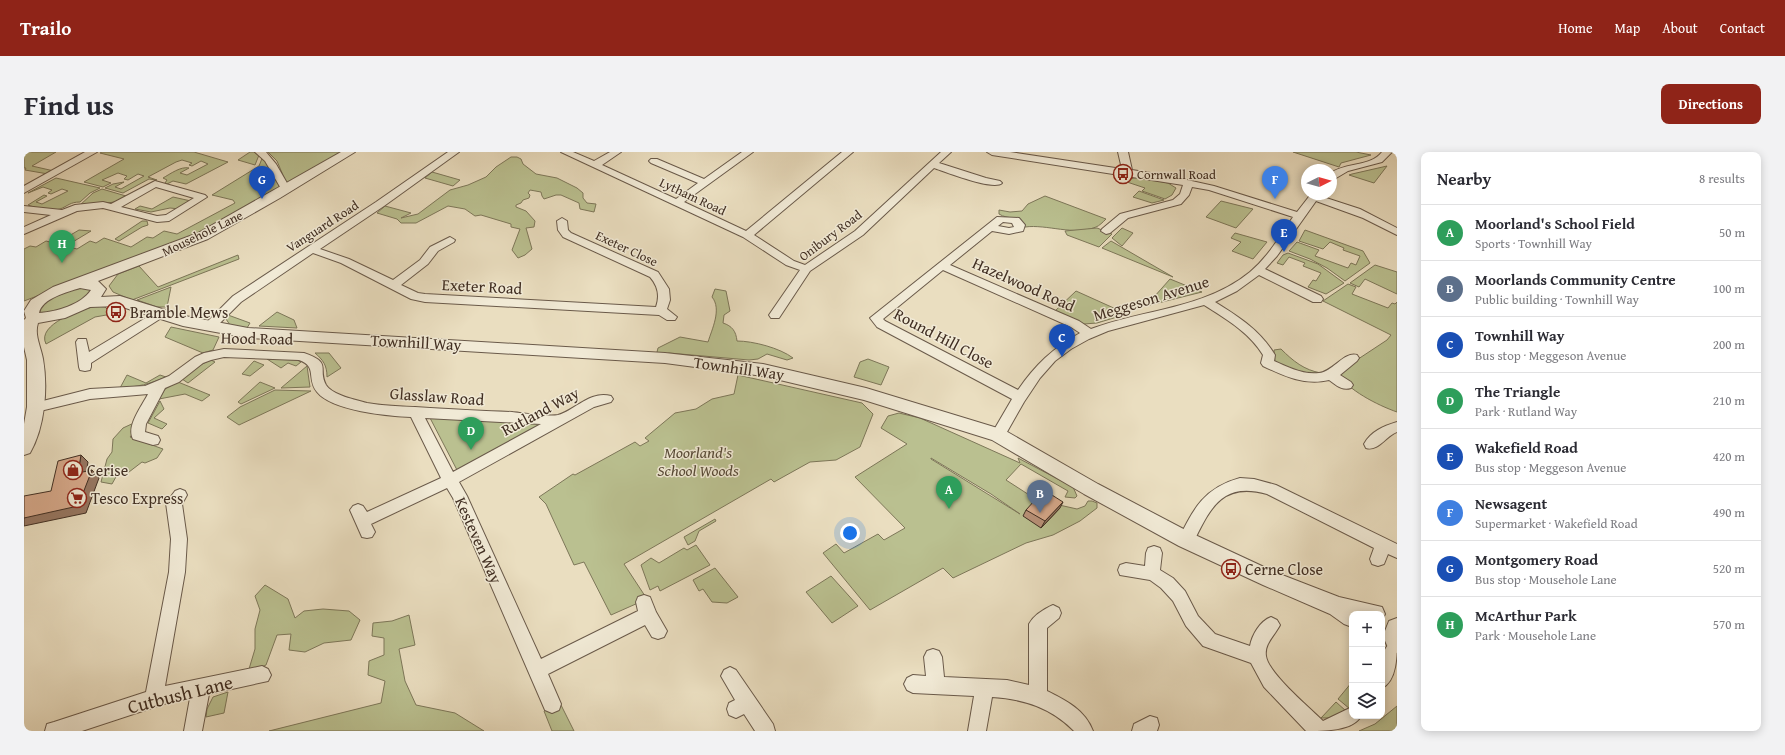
<!DOCTYPE html>
<meta charset="utf-8">
<style>
:root{--surface:#fff;--page:#f2f2f3;--text:#2b2b33;--muted:#7c7c81;--line:#e1e1e2;--accent:#8f2418}
body{margin:0;font-family:"Gentium Book Plus",serif;background:var(--page);color:var(--text)}
.controls{position:absolute;right:12px;bottom:12px;display:grid;overflow:hidden;border-radius:8px;box-shadow:0 2px 10px #0003}
.controls button{width:36px;height:36px;display:grid;place-items:center;padding:0;border:0;border-bottom:1px solid var(--line);background:var(--surface);color:var(--text);font:20px sans-serif}
.compass{position:absolute;left:1277px;top:12px;width:36px;height:36px;border-radius:50%;background:var(--surface);box-shadow:0 2px 10px #0003;rotate:85deg}
.you{position:absolute;left:826px;top:381px;width:14px;height:14px;margin:-10px;border:3px solid #fff;border-radius:50%;background:#1a73e8;box-shadow:0 0 0 6px #1a73e833}
.badge{display:grid;place-items:center;width:26px;height:26px;border-radius:50%;background:var(--accent);color:#fff;font-size:13px;font-weight:700}
.pin{position:absolute;translate:-50% -33px;filter:drop-shadow(0 1px 2px #0008)}
.pin::after{content:'';position:absolute;top:21px;width:14px;height:12px;background:inherit;clip-path:polygon(0 0,100% 0,50% 100%)}
.list{margin:0;padding:0;list-style:none}
h2{display:flex;justify-content:space-between;align-items:center;height:52px;margin:0;padding:0 16px;font-size:17px}
h2 small{font-size:13px;font-weight:400;color:var(--muted)}
.list li{display:grid;grid-template-columns:26px 1fr auto;gap:12px;align-items:center;box-sizing:border-box;height:56px;padding:0 16px;border-top:1px solid var(--line)}
.list b{display:block;font-size:15px;white-space:nowrap}
.list p{margin:0;font-size:13px;white-space:nowrap;color:var(--muted)}
.list em{font-size:13px;font-style:normal;color:var(--muted)}
.icon{flex:none;width:22px;height:22px;fill:none;stroke:currentColor;stroke-width:2;stroke-linecap:round;stroke-linejoin:round}
.map{position:relative;flex:none;width:1373px;height:579px;overflow:hidden;border-radius:8px}
header{display:flex;align-items:center;gap:24px;box-sizing:border-box;height:56px;padding:0 20px;background:var(--accent);color:#fff}
header strong{font-size:19px}
nav{display:flex;gap:22px;margin-inline-start:auto;font-size:14px}
.intro{display:flex;align-items:center;justify-content:space-between;box-sizing:border-box;height:96px;padding:0 24px}
h1{margin:0;font-size:28px}
.button{padding:10px 18px;border-radius:8px;background:var(--accent);color:#fff;font-size:14px;font-weight:700}
main{display:flex;gap:24px;padding:0 24px}
aside{flex:1;background:var(--surface);border-radius:8px;box-shadow:0 2px 10px #0003}
.map>svg:first-child{display:block}
</style>
<header>
<strong>Trailo</strong>
<nav><a>Home</a><a>Map</a><a>About</a><a>Contact</a></nav>
</header>
<div class="intro"><h1>Find us</h1><a class="button">Directions</a></div>
<main>
<div class="map">
<svg width="1373" height="579" viewBox="0 0 1373 579">
<rect width="100%" height="100%" fill="#eadec0"/>
<filter id="stains"><feTurbulence type="fractalNoise" baseFrequency=".005" numOctaves="4"/><feColorMatrix values="0 0 0 0 .2 0 0 0 0 .09 0 0 0 0 .02 0 0 0 .5 -.17"/></filter>
<radialGradient id="worn" r=".72"><stop offset=".6" stop-color="#630" stop-opacity="0"/><stop offset="1" stop-color="#630" stop-opacity=".3"/></radialGradient>
<g fill="#bac090" stroke="#7d7759" fill-rule="evenodd">
<polygon points="0,0 32,0 8,14 30,19 24,22 1,18 2,16 0,16"/>
<path d="M78,0H170L204,10L162,32L149,29L143,32L141,31L143,28L139,26C146,22 157,14 165,16L156,21L163,23L184,12L177,9L168,14L165,13L168,11L158,8L152,10L124,25L133,28L125,27L99,41L81,36L89,32L100,30L91,35L97,37L120,24L114,22L104,28L100,27L103,24L94,21L78,28L87,31L79,35L60,30L100,7L76,1Z"/>
<polygon points="226,0 230,0 235,3 231,13 214,8"/>
<polygon points="244,0 318,0 264,35 253,9"/>
<polygon points="1269,0 1332,0 1347,3 1317,11 1315,15"/>
<path d="M239,4C248,15 250,27 258,38L177,82L0,149V97L6,94L12,95L22,89L53,97L66,89L72,91L80,86L107,95L123,85L129,86L140,79L153,82L211,51L209,48L188,43L235,14Z"/>
<polygon points="487,5 493,5 497,7 499,12 512,22 533,26 553,36 559,41 559,46 563,51 572,52 570,60 556,57 555,51 537,43 532,43 520,47 518,44 517,40 506,38 504,41 506,43 505,46 499,48 497,51 492,53 492,55 502,59 511,69 510,75 502,76 508,97 501,103 494,106 488,98 496,77 487,75 487,72 457,63 451,64 441,57 424,54 392,71 377,71 373,67 353,61 361,54 387,61 377,66 394,62 426,38 444,33 462,25 472,15"/>
<polygon points="1363,14 1350,31 1325,23 1328,22"/>
<polygon points="408,20 436,28 429,34 401,26"/>
<polygon points="1113,25 1144,31 1152,36 1148,43 1141,47 1118,39 1121,36 1100,29"/>
<path d="M32,26L76,36L66,41L56,50C46,50 44,54 36,57C27,60 12,56 4,53L20,43L23,44L12,50L18,52L44,39L38,37L27,42L24,41L28,38L19,35L4,41Z"/>
<polygon points="78,37 102,44 91,50 55,54 69,41"/>
<polygon points="1115,39 1140,48 1128,51 1109,45"/>
<path d="M1021,44L1082,67C1079,70 1075,74 1072,75C1050,84 1023,72 1001,75C995,63 984,68 975,62V58L986,60L998,59L1004,52Z"/>
<polygon points="149,45 167,49 156,57 146,56 127,60 111,57 116,54 128,57"/>
<polygon points="1197,49 1229,57 1212,76 1182,65"/>
<polygon points="118,69 123,69 124,73 118,75 95,89 91,87"/>
<polygon points="1073,76 1088,82 1075,95 1043,83 1041,79"/>
<polygon points="1098,76 1109,81 1098,94 1088,86"/>
<polygon points="55,78 67,79 42,94 33,91"/>
<polygon points="1281,78 1339,99 1346,111 1321,129 1303,116 1286,107 1265,99 1273,90 1295,98 1291,104 1324,116 1327,111 1332,113 1336,104 1319,98 1320,96 1306,90 1299,97 1275,89"/>
<polygon points="1211,81 1243,90 1229,107 1208,99 1217,90 1207,86"/>
<polygon points="1087,89 1149,125 1078,96"/>
<polygon points="1264,101 1294,112 1320,131 1302,142 1284,135 1289,128 1292,129 1297,121 1279,114 1281,111 1265,105 1259,113 1253,111 1259,103"/>
<polygon points="214,103 215,107 108,148 89,140 85,134 94,122 115,114 134,135"/>
<polygon points="1351,113 1373,120 1373,142 1341,127 1335,135 1326,131"/>
<polygon points="1146,127 1178,140 1122,154"/>
<path d="M1324,132L1332,135L1328,142L1364,156L1368,151L1371,152L1373,150V260C1353,253 1324,238 1313,221L1363,188L1367,183L1299,149Z"/>
<path d="M55,135L66,136L68,140C57,152 33,163 16,161L15,159V156L28,146Z"/>
<polygon points="147,135 143,155 133,155 113,148"/>
<path d="M691,137L702,139L706,159L700,163L699,171C708,174 712,179 713,189C729,189 756,196 769,206L763,208L743,202L734,207L725,208L645,201L638,203L633,200L634,196L656,185L684,190C688,177 698,157 688,145Z"/>
<polygon points="1052,139 1103,162 1073,171 1060,172 1031,159"/>
<path d="M73,154L81,155L88,162L71,165L22,192C12,172 58,157 73,154Z"/>
<polygon points="253,160 270,168 273,176 235,174"/>
<polygon points="204,163 226,171 223,176 206,173 202,167"/>
<polygon points="147,175 195,185 189,198 179,201 141,185"/>
<path d="M1257,197C1269,209 1280,218 1297,221L1278,222L1251,210L1250,198Z"/>
<path d="M291,201H305L317,216L303,225C303,213 299,208 291,201Z"/>
<polygon points="243,207 273,208 277,210 272,214 264,211 257,216"/>
<polygon points="844,207 865,215 857,233 830,225 836,210"/>
<polygon points="187,208 191,210 164,231 158,227 178,212"/>
<polygon points="230,209 240,213 226,224 218,222"/>
<polygon points="283,214 286,235 257,236"/>
<path d="M103,223L122,231L136,223L142,225C126,232 113,235 96,236Z"/>
<polygon points="714,223 838,251 849,262 836,295 812,308 786,310 750,330 747,327 600,412 623,447 587,463 560,410 550,413 522,352 515,345 549,322 551,323 611,290 616,294 625,289 621,286 651,261 672,257 688,247 710,242"/>
<polygon points="154,230 186,243 178,249 161,242 135,247 141,237"/>
<polygon points="236,230 251,236 217,252 214,250"/>
<polygon points="251,238 287,239 215,273 203,265 216,255"/>
<polygon points="136,249 140,257 130,266 143,272 138,277 124,271"/>
<path d="M875,261L896,266L996,311L994,306L1049,335L1053,344L1051,346L1041,345L1044,339L997,312L982,328L1013,348L1053,357L1061,354L1064,349H1068L1073,351V356L1056,369L1029,383L1002,391L929,426L919,416L846,458L799,401L812,392L820,401L854,382L860,388L881,376L831,325L883,292L857,276L864,264ZM907,306L967,342L996,362L907,307Z"/>
<polygon points="405,264 520,271 433,318"/>
<polygon points="112,270 112,278 106,285 139,297 133,306 121,311 118,310 105,320 93,323 88,332 77,330 83,307 88,300 89,287 99,276"/>
<polygon points="691,367 692,369 675,379 671,389 664,393 660,385"/>
<polygon points="672,393 686,413 636,439 634,434 626,438 617,413 627,406 635,411 660,396 663,398"/>
<polygon points="691,416 714,445 703,451 688,450 679,437 675,439 669,428"/>
<polygon points="807,424 834,454 808,471 782,440"/>
<polygon points="241,433 264,447 271,466 280,459 299,457 325,459 336,468 327,488 300,491 281,500 265,498 267,482 253,483 242,513 229,519 225,517 231,497 231,477 236,458 231,444"/>
<polygon points="385,463 391,493 375,497 381,529 392,553 431,561 460,579 245,579 357,551 361,529 344,523 345,509 360,503 360,486 348,484 349,471 368,469"/>
<polygon points="1328,530 1328,553 1326,557 1314,547"/>
<polygon points="204,540 200,561 182,565 183,557 189,545"/>
<polygon points="1312,550 1322,559 1311,566 1297,566"/>
<polygon points="536,551 550,579 528,579 520,559"/>
<polygon points="1373,554 1373,579 1335,579 1351,572"/>
</g>
<g fill="none" stroke-linecap="round" stroke-linejoin="round">
<g stroke="#6a5a4a" stroke-width="2">
<g id="minor">
<polygon points="61,0 73,0 0,41 0,34"/>
<polygon points="231,0 242,0 252,12 267,38 265,40 259,40 241,9"/>
<path d="M424,0H435L360,54L296,97L325,107L369,128L396,108L406,95L426,85L431,88L430,90L414,99L404,112L377,133L394,141L401,142L632,155C636,144 634,134 626,125L539,85L534,78L533,69L538,66L543,69L544,78L547,81L634,120L645,137L646,148L643,157L653,165L651,168H643L635,163L401,150L387,147L317,111L289,101L217,150L189,178H181L179,175L181,172L209,144L352,50Z"/>
<path d="M537,0H549L570,9L586,0H597L578,13L652,47L674,31L627,11L625,9L627,7H633L680,27L718,0H729L660,50L722,79L818,0H829L730,83L770,109L781,113L831,79L917,0H927L915,11L962,26L976,29L978,31C970,39 922,20 910,16L839,83L786,119L755,166H747L745,163L776,118L762,113L719,85Z"/>
<path d="M963,0H986L1098,17L1094,0H1104L1108,18L1145,24L1190,34L1273,60L1287,42H1297L1296,44L1336,57L1373,76V83L1339,66L1292,49L1253,104L1241,117L1297,144L1299,147L1297,150H1289L1235,123L1213,139L1191,150C1215,165 1236,178 1251,203L1250,209C1264,215 1279,223 1295,221C1309,220 1320,199 1333,203L1335,206L1333,209L1316,223L1327,230L1329,233L1327,236C1318,239 1312,233 1305,228C1281,234 1260,224 1239,214L1237,211L1239,203C1225,180 1202,167 1180,153L1084,179L1065,187L1047,197L1031,209L1016,226L1000,250L979,287L974,288L969,287L967,283L988,247L853,175L846,166L973,65L995,66L1001,73L999,79L985,82L968,79L926,113L1055,169L1067,177C1120,157 1181,157 1226,120C1244,105 1256,84 1269,65L1185,38L1168,35L1165,43L1157,52L1104,66L1086,81L1082,82L1077,79L1078,77L1096,62L1149,48L1156,42L1159,33L968,3ZM979,70L988,71L990,75L985,76L974,74ZM919,118L1047,175L1056,181C1029,196 1011,213 994,238L861,169L859,167Z"/>
<path d="M1358,0H1368L1358,10L1324,19L1307,29V21C1322,10 1347,15 1358,0Z"/>
<path d="M131,29L181,43L183,45L145,69L133,70L79,56L53,59L0,82V75L27,63L0,60V54L38,58L51,53L79,50L87,52ZM132,35L170,46L142,63L133,64L97,55Z"/>
<polygon points="135,158 139,159 141,162 139,165 67,211 67,215 66,218 61,219 56,218 55,215 52,190 54,187 62,187 65,200"/>
<path d="M200,197L280,201C309,211 293,216 302,233C308,243 332,248 343,251C359,254 375,254 391,255C423,257 456,259 488,260C498,261 525,265 534,263C551,258 567,238 587,244L589,247L587,250L570,255L435,330L443,344L517,507L614,459L612,450L614,445L620,443L626,445L632,460L643,479L640,485L634,487L628,485L621,473L524,522L537,552L535,558L528,561L521,558L429,346L423,336L347,372L351,380L348,385L343,386L338,385L326,358L329,354L334,352L339,354L343,360L417,326L387,265C364,264 308,259 293,240C282,226 294,215 275,208L200,205L187,208L179,211L155,230L141,236L122,272L121,280L134,284L136,288L134,292L129,293L109,287C102,274 118,254 124,242L66,247L12,260L7,258L5,255L7,252L66,237L121,234L145,224L171,205L180,201ZM401,266L517,272L429,320Z"/>
<path d="M1373,270V280C1362,284 1354,300 1342,296L1340,292C1347,279 1360,274 1373,270Z"/>
<path d="M1216,326L1230,327L1252,333L1373,392V406L1364,402L1360,412L1354,414L1348,412L1346,407L1350,396L1243,342C1197,329 1186,357 1168,393L1162,395L1156,393L1154,388C1170,356 1180,336 1216,326Z"/>
<polygon points="156,337 161,339 163,343 158,352 163,387 161,420 141,534 238,514 244,517 247,523 244,529 185,542 178,579 160,579 166,546 146,550 58,579 21,579 23,572 30,570 122,540 145,420 147,387 142,351 151,339"/>
<path d="M1130,394L1136,396L1138,401L1136,418L1149,426L1161,439L1174,464L1191,482L1226,494C1228,483 1236,469 1247,465L1253,468L1256,473C1251,483 1240,492 1242,504C1244,521 1286,556 1299,569L1328,555V564H1337C1329,579 1300,579 1282,579L1240,535L1227,511L1179,494L1162,474L1149,449L1137,436L1126,428L1096,423L1094,418L1096,413L1102,411L1121,414L1122,401L1124,396Z"/>
<path d="M1029,453L1035,456L1037,461L1035,466L1023,476V539C1043,549 1061,558 1069,579H1050C1027,556 1000,547 968,545L962,579H944L950,544L889,541L883,538L880,532L883,526L889,523L902,524L900,505L903,499L909,497L915,499L918,505L920,525L983,528L1005,533V472C1010,463 1020,457 1029,453Z"/>
<path d="M1373,487C1373,503 1373,529 1358,536C1358,518 1353,495 1373,487Z"/>
<polygon points="706,515 712,518 749,572 751,579 731,579 720,562 712,566 705,563 703,557 705,551 711,548 697,524 700,518"/>
<polygon points="1126,564 1133,566 1135,573 1133,579 1108,579 1110,572"/>
</g>
</g>
<g stroke="#6a5a4a" stroke-width="2">
<g id="tertiary">
<path d="M317,0H331L256,46L184,87L74,129L82,137L77,145L96,144L161,164L224,176L641,201L739,212L842,236L980,278L1074,332L1169,382L1253,421L1315,445L1358,455L1361,462L1358,468V462H1328V475L1320,472L1306,462L1239,433L1155,394L1060,342L968,288L840,248L739,224L641,211L224,186L159,174L95,154L66,155L41,166L14,171C10,183 17,195 19,207C24,236 21,275 6,301L0,303V272L3,255V208L0,195V168L2,166L0,159L7,148L29,135L174,81ZM56,136L67,138C57,153 32,160 15,161C18,146 44,140 56,136Z"/>
<polygon points="1373,466 1373,501 1365,498 1359,484 1365,469"/>
</g>
</g>
<use href="#minor" fill="#f1ead6" fill-rule="evenodd"/>
<use href="#tertiary" fill="#f1ead6" fill-rule="evenodd"/>
</g>
<polygon fill="#b99178" stroke="#402e22" points="1036,356 1017,376 999,364 1002,358"/>
<g fill="#967661" stroke="#402e22">
<polygon points="57,303 64,310 61,328 54,321"/>
<polygon points="68,318 75,326 62,361 0,374 0,366"/>
<polygon points="1039,350 1036,356 1017,376 1021,369"/>
</g>
<g fill="#d7a98b" stroke="#402e22">
<polygon points="57,303 54,321 68,318 54,354 0,366 0,344 27,339 34,309"/>
<polygon points="1020,338 1039,350 1021,369 1002,358"/>
</g>
<defs>
<g id="bus-ring" transform="scale(1)"><circle r="9.5" fill="#f1ead6" stroke="#8f2418" stroke-width="1.5"/><path d="M-5-6H5V4H4V6H2V4H-2V6H-4V4H-5ZM-3.5-4V0h7V-4ZM-3.5 1.2v1.5H-2V1.2ZM2 1.2v1.5H3.5V1.2Z" fill="#8f2418"/></g>
<g id="shop-ring" transform="scale(1)"><circle r="9.5" fill="#f1ead6" stroke="#8f2418" stroke-width="1.5"/><path d="M-5-2.5h2.3a2.7 3.5 0 0 1 5.4 0H5L5.5 6h-11ZM-1.5-2.5h3a1.5 2.3 0 0 0-3 0Z" fill="#8f2418"/></g>
<g id="supermarket-ring" transform="scale(1)"><circle r="9.5" fill="#f1ead6" stroke="#8f2418" stroke-width="1.5"/><path d="M-6-5.5h2.5l.6 2H6L4.5 2H-2.5L-4.4-4H-6ZM-1.5 3.2a1.3 1.3 0 1 0 .1 0ZM3 3.2a1.3 1.3 0 1 0 .1 0Z" fill="#8f2418"/></g>
</defs>
<g fill-rule="evenodd">
<use href="#bus-ring" x="1099" y="22"/>
<use href="#bus-ring" x="92" y="160"/>
<use href="#shop-ring" x="49" y="318"/>
<use href="#supermarket-ring" x="53" y="346"/>
<use href="#bus-ring" x="1207" y="417"/>
</g>
<g text-anchor="middle" stroke-width="3" stroke-linejoin="round" paint-order="stroke">
<g font-size="13" fill="#402e22" stroke="#f1ead6" text-anchor="start">
<text x="1113" y="27">Cornwall Road</text>
</g>
<g font-size="13" fill="#402e22" stroke="#f1ead6">
<text transform="translate(669 44) rotate(25)" y="5">Lytham Road</text>
<text transform="translate(298 74) rotate(-33)" y="5">Vanguard Road</text>
<text transform="translate(178 81) rotate(-26)" y="5">Mousehole Lane</text>
<text transform="translate(806 83) rotate(-37)" y="5">Onibury Road</text>
<text transform="translate(603 96) rotate(25)" y="5">Exeter Close</text>
</g>
<g font-size="16" fill="#402e22" stroke="#f1ead6">
<text transform="translate(1000 132) rotate(24)" y="6">Hazelwood Road</text>
<text transform="translate(458 134) rotate(3)" y="6">Exeter Road</text>
<text transform="translate(1127 146) rotate(-17)" y="6">Meggeson Avenue</text>
<text transform="translate(233 186) rotate(1)" y="6">Hood Road</text>
<text transform="translate(920 186) rotate(28)" y="6">Round Hill Close</text>
<text transform="translate(392 190) rotate(3)" y="6">Townhill Way</text>
<text transform="translate(715 216) rotate(8)" y="6">Townhill Way</text>
<text transform="translate(413 244) rotate(4)" y="6">Glasslaw Road</text>
<text transform="translate(516 259) rotate(-28)" y="6">Rutland Way</text>
<text transform="translate(455 388) rotate(66)" y="6">Kesteven Way</text>
</g>
<g font-size="16" fill="#402e22" stroke="#f1ead6" text-anchor="start">
<text x="106" y="166">Bramble Mews</text>
<text x="63" y="324">Cerise</text>
<text x="67" y="352">Tesco Express</text>
<text x="1221" y="423">Cerne Close</text>
</g>
<g font-size="16" font-style="italic" fill="#584b38" stroke="#f1ead6">
<text x="674" y="306">Moorland's<tspan x="674" dy="18">School Woods</tspan></text>
</g>
<g font-size="19" fill="#402e22" stroke="#f1ead6">
<text transform="translate(156 542) rotate(-14)" y="7">Cutbush Lane</text>
</g>
</g>
<rect width="100%" height="100%" filter="url(#stains)"/>
<rect width="100%" height="100%" fill="url(#worn)"/>
</svg>
<div class="controls">
<button>+</button>
<button>−</button>
<button><svg class="icon" aria-label="layers" viewBox="0 0 24 24"><path d="M12 4l9 5-9 5-9-5zM3 14l9 5 9-5"/></svg></button>
</div>
<svg class="compass" viewBox="-18 -18 36 36"><path d="M0-13l5 13h-10z" fill="#e53935"/><path d="M0 13l5-13h-10z" fill="#7c7c81"/></svg>
<div class="you"></div>
<div class="pin badge" style="left:925px;top:357px;background:#2e9e5b">A</div>
<div class="pin badge" style="left:1016px;top:361px;background:#5c6f8a">B</div>
<div class="pin badge" style="left:1038px;top:205px;background:#1a4fb4">C</div>
<div class="pin badge" style="left:447px;top:298px;background:#2e9e5b">D</div>
<div class="pin badge" style="left:1260px;top:100px;background:#1a4fb4">E</div>
<div class="pin badge" style="left:1251px;top:47px;background:#3f7fe0">F</div>
<div class="pin badge" style="left:238px;top:47px;background:#1a4fb4">G</div>
<div class="pin badge" style="left:38px;top:111px;background:#2e9e5b">H</div>
</div>
<aside>
<h2>Nearby<small>8 results</small></h2>
<ul class="list">
<li><span class="badge" style="background:#2e9e5b">A</span><div><b>Moorland's School Field</b><p>Sports · Townhill Way</p></div><em>50 m</em></li>
<li><span class="badge" style="background:#5c6f8a">B</span><div><b>Moorlands Community Centre</b><p>Public building · Townhill Way</p></div><em>100 m</em></li>
<li><span class="badge" style="background:#1a4fb4">C</span><div><b>Townhill Way</b><p>Bus stop · Meggeson Avenue</p></div><em>200 m</em></li>
<li><span class="badge" style="background:#2e9e5b">D</span><div><b>The Triangle</b><p>Park · Rutland Way</p></div><em>210 m</em></li>
<li><span class="badge" style="background:#1a4fb4">E</span><div><b>Wakefield Road</b><p>Bus stop · Meggeson Avenue</p></div><em>420 m</em></li>
<li><span class="badge" style="background:#3f7fe0">F</span><div><b>Newsagent</b><p>Supermarket · Wakefield Road</p></div><em>490 m</em></li>
<li><span class="badge" style="background:#1a4fb4">G</span><div><b>Montgomery Road</b><p>Bus stop · Mousehole Lane</p></div><em>520 m</em></li>
<li><span class="badge" style="background:#2e9e5b">H</span><div><b>McArthur Park</b><p>Park · Mousehole Lane</p></div><em>570 m</em></li>
</ul>
</aside>
</main>
